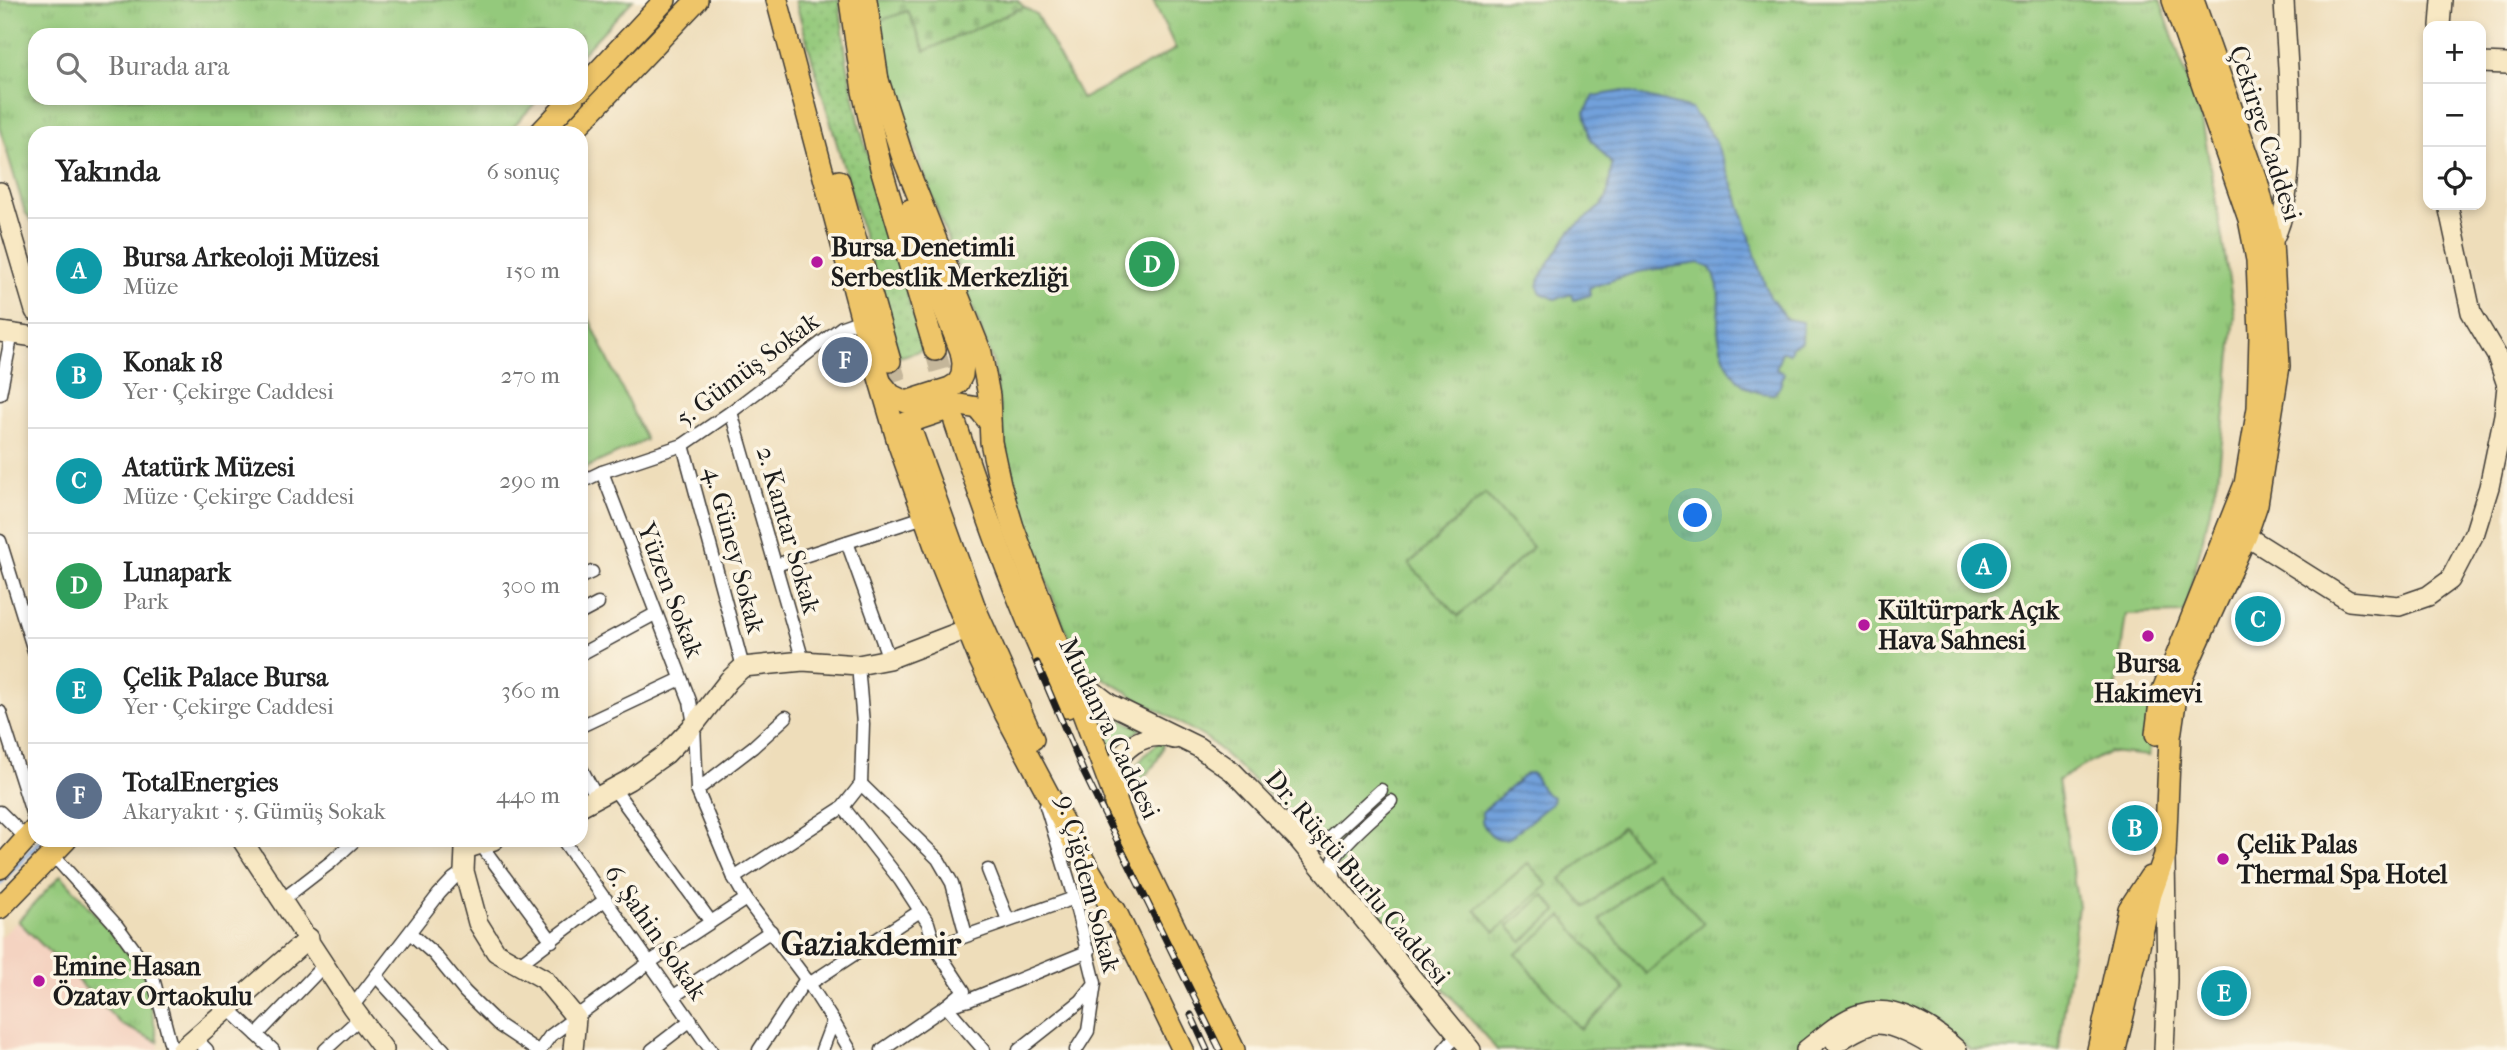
<!DOCTYPE html>
<html lang="tr">
<meta charset="utf-8">
<style>
:root{--surface:#fff;--page:#f6f6f6;--text:#222;--muted:#767676;--line:#e0e0e0;--accent:#b5179e}
body{margin:0;font-family:"IM FELL French Canon",serif;background:var(--page);color:var(--text)}
.controls{position:absolute;right:21px;top:21px;display:grid;overflow:hidden;border-radius:14px;box-shadow:0 4px 10px #0003}
.controls button{width:63px;height:63px;display:grid;place-items:center;padding:0;border:0;border-bottom:2px solid var(--line);background:var(--surface);color:var(--text);font:35px sans-serif}
.you{position:absolute;left:1696px;top:516px;width:24px;height:24px;margin:-18px;border:5px solid #fff;border-radius:50%;background:#1a73e8;box-shadow:0 0 0 10px #1a73e833}
.badge{display:grid;place-items:center;width:46px;height:46px;border-radius:50%;background:var(--accent);color:#fff;font-size:23px;font-weight:700}
.pin{position:absolute;translate:-50% -50%;border:4px solid #fff;box-shadow:0 2px 7px #0006}
.list{margin:0;padding:0;list-style:none}
h2{display:flex;justify-content:space-between;align-items:center;height:91px;margin:0;padding:0 28px;font-size:30px}
h2 small{font-size:23px;font-weight:400;color:var(--muted)}
.list li{display:grid;grid-template-columns:46px 1fr auto;gap:21px;align-items:center;box-sizing:border-box;height:105px;padding:0 28px;border-top:2px solid var(--line)}
.list b{display:block;font-size:26px;white-space:nowrap}
.list p{margin:0;font-size:23px;white-space:nowrap;color:var(--muted)}
.list em{font-size:23px;font-style:normal;color:var(--muted)}
.icon{flex:none;width:38px;height:38px;fill:none;stroke:currentColor;stroke-width:2;stroke-linecap:round;stroke-linejoin:round}
.map{position:relative;flex:none;width:2507px;height:1050px;overflow:hidden}
.search{position:absolute;background:var(--surface);box-shadow:0 4px 10px #0003;left:28px;top:28px;width:560px;height:77px;display:flex;align-items:center;gap:18px;box-sizing:border-box;padding:0 24px;border-radius:21px;color:var(--muted);font-size:26px}
.panel{position:absolute;background:var(--surface);box-shadow:0 4px 10px #0003;left:28px;top:126px;width:560px;height:721px;border-radius:21px}
.map>svg:first-child{display:block}
</style>
<div class="map">
<svg width="2507" height="1050" viewBox="0 0 2507 1050">
<defs>
<pattern id="grass-dots" width="8" height="8" patternUnits="userSpaceOnUse" patternTransform="scale(1.75)"><rect width="8" height="8" fill="#94c97b"/><path d="M2 2h.1M6 6h.1" fill="none" stroke="#7fac6a" stroke-width="1.8" stroke-linecap="round"/></pattern>
<pattern id="cemetery-stones" width="16" height="16" patternUnits="userSpaceOnUse" patternTransform="scale(1.75)"><rect width="16" height="16" fill="#94c97b"/><path d="M2 7V4a2 2 0 0 1 4 0v3zM10 15v-3a2 2 0 0 1 4 0v3z" fill="#7fac6a"/></pattern>
<pattern id="park-tufts" width="24" height="20" patternUnits="userSpaceOnUse" patternTransform="scale(1.75)"><rect width="24" height="20" fill="#94c97b"/><path d="M3 7l-1-3M5 7V3M7 7l1-3M15 17l-1-3M17 17v-4M19 17l1-3" fill="none" stroke="#7fac6a"/></pattern>
<pattern id="water-rules" width="6" height="5" patternUnits="userSpaceOnUse" patternTransform="scale(1.75)"><rect width="6" height="5" fill="#72a1db"/><path d="M0 2.5h6" fill="none" stroke="#5d82b1"/></pattern>
</defs>
<rect width="100%" height="100%" fill="#fcf5e5"/>
<filter id="ink" filterUnits="userSpaceOnUse"><feTurbulence type="fractalNoise" baseFrequency=".0143" numOctaves="2"/><feDisplacementMap in="SourceGraphic" scale="14" xChannelSelector="R" yChannelSelector="G"/><feConvolveMatrix kernelMatrix="1 2 1 2 8 2 1 2 1" color-interpolation-filters="sRGB"/></filter>
<filter id="wash" filterUnits="userSpaceOnUse"><feTurbulence type="fractalNoise" baseFrequency=".00686" numOctaves="4" result="noise"/><feDisplacementMap in="SourceGraphic" scale="28" xChannelSelector="R" yChannelSelector="G"/><feGaussianBlur stdDeviation="1.57" result="paint"/><feColorMatrix in="noise" values="0 0 0 0 0 0 0 0 0 0 0 0 0 0 0 0 0 1.4 0 .05"/><feComposite in="paint" operator="in"/></filter>
<g filter="url(#wash)">
<rect width="100%" height="100%" fill="#eeddba"/>
<polygon fill="#f4d3c1" points="18,921 122,1025 158,1042 159,1050 0,1050 0,938"/>
<g fill="url(#grass-dots)" stroke="#58724c" stroke-width="2">
<polygon points="795,0 839,0 847,62 860,127 923,350 899,357"/>
<polygon points="1093,709 1142,728 1108,754"/>
<path d="M1164,739C1161,762 1148,773 1132,788L1128,780C1137,763 1148,749 1164,739Z"/>
</g>
<polygon fill="url(#cemetery-stones)" stroke="#58724c" stroke-width="2" points="877,0 1017,0 1024,7 925,52 876,22"/>
<g fill="url(#park-tufts)" stroke="#58724c" stroke-width="2">
<polygon points="0,0 633,0 581,55 581,35 35,35 35,98 540,98 507,133 35,133 35,225 25,212 0,128"/>
<polygon points="1153,0 2160,0 2203,125 2235,316 2218,479 2184,613 2126,614 2115,697 2153,706 2149,756 2109,752 2058,780 2078,906 2059,1050 1970,1050 1936,1018 1871,1001 1831,1020 1793,1050 1497,1050 1309,831 1209,740 1079,664 1035,552 1007,458 993,363 886,70 876,22 908,11 925,51 1024,7 1036,14 1082,99 1176,49"/>
<polygon points="61,875 110,931 145,977 158,1042 122,1025 18,921"/>
</g>
<g fill="#94c97b" stroke="#58724c" stroke-width="2">
<polygon points="585,310 646,440 581,470 581,312"/>
<polygon points="1485,494 1533,547 1458,616 1409,564"/>
<polygon points="1622,827 1646,855 1586,907 1561,879"/>
<polygon points="1528,863 1548,885 1495,932 1475,909"/>
<polygon points="1657,871 1704,924 1646,974 1600,920"/>
<polygon points="1544,895 1557,911 1522,942 1508,926"/>
<polygon points="1562,916 1625,990 1580,1029 1516,954"/>
</g>
<g fill="url(#water-rules)" stroke="#475e7c" stroke-width="2">
<path d="M1624,91L1691,109L1714,138L1737,195L1761,274L1770,297L1787,319L1803,322L1802,342L1792,346L1790,353L1782,351L1776,369L1784,373L1780,386L1774,394C1769,393 1763,394 1758,392C1732,386 1718,350 1718,326C1718,305 1723,286 1710,268L1699,263L1637,272L1589,288L1590,295L1574,300L1572,294L1555,299L1541,293L1538,287L1540,277L1570,231L1601,206L1607,197L1612,164L1589,137L1585,112L1594,96Z"/>
<path d="M1527,773H1532C1541,782 1538,792 1553,797L1552,803L1511,837C1497,843 1488,834 1482,822V812Z"/>
</g>
<g fill="none" stroke-linecap="round" stroke-linejoin="round">
<polyline stroke="#72a1db" stroke-width="4.5" points="0,883 41,840"/>
</g>
</g>
<g filter="url(#ink)">
<g fill="none" stroke-linecap="round" stroke-linejoin="round">
<g stroke="#c4b69a" stroke-width="21" stroke-dasharray="21 10" stroke-linecap="butt">
<polyline points="935,350 951,406"/>
<polyline points="890,361 906,413"/>
</g>
<g stroke="#3c3934" stroke-width="15">
<g id="minor">
<polyline points="0,394 12,333"/>
<polyline points="731,412 803,661"/>
<polyline points="683,445 743,667"/>
<polyline points="602,472 690,701 694,725 697,790 734,878 746,899 806,979 833,1021 822,1050"/>
<polyline points="581,482 602,472 683,445 731,412 842,327 862,320"/>
<polyline points="0,541 35,654"/>
<polyline points="847,542 889,659"/>
<polyline points="776,565 924,517"/>
<polyline points="581,577 592,572"/>
<polyline points="581,613 598,604"/>
<polyline points="581,654 655,614"/>
<polyline points="0,712 35,822"/>
<polyline points="581,726 681,679"/>
<polyline points="581,768 597,798"/>
<polyline points="861,784 938,859 952,883 966,935"/>
<polyline points="614,789 711,922"/>
<polyline points="697,790 753,747 786,717"/>
<polyline points="1046,806 1074,898 1095,983 1088,1031 1076,1050"/>
<polyline points="843,807 900,880 928,923 935,947 964,991 946,1006 984,1050"/>
<polyline points="0,812 27,839"/>
<polyline points="563,840 711,1050"/>
<polyline points="1302,841 1313,844 1322,844 1381,790"/>
<polyline points="481,845 552,941"/>
<polyline points="52,854 117,926 152,974 172,1050"/>
<polyline points="988,870 1008,920"/>
<polyline points="734,878 843,807 861,784 863,724 858,665"/>
<path d="M1336,882C1334,876 1332,868 1334,861C1338,846 1379,813 1391,801"/>
<polyline points="282,900 331,862 355,840"/>
<polyline points="410,933 434,954 465,992 500,1026 536,1050"/>
<polyline points="935,947 1074,898"/>
<polyline points="518,965 606,899"/>
<polyline points="376,976 444,1050"/>
<polyline points="809,984 920,911"/>
<polyline points="674,996 771,931"/>
<polyline points="352,1007 439,894 453,879 464,871"/>
<polyline points="228,1008 273,1050"/>
<polyline points="833,1021 850,1050"/>
<polyline points="257,1035 325,964"/>
<polyline points="194,1037 207,1050"/>
<polyline points="325,1050 360,1018"/>
<polyline points="540,1050 550,1036 650,962 746,899"/>
<polyline points="652,1050 691,1020"/>
<polyline points="759,1050 806,979"/>
<polyline points="882,1050 946,1006 969,1000 1089,951"/>
<polyline points="1019,1050 1081,1001 1093,986"/>
<polyline points="1444,1050 1457,1035"/>
</g>
</g>
<g stroke="#3c3934" stroke-width="22">
<g id="secondary">
<polyline points="2440,26 2442,0"/>
<polyline points="2481,63 2507,64"/>
<polyline points="0,192 35,311"/>
<polyline points="2448,205 2471,312 2497,356 2507,385"/>
<path d="M2268,247C2304,203 2286,57 2284,0"/>
<polyline points="0,332 35,337"/>
<polyline points="2246,536 2349,601 2399,606 2428,596 2450,580 2475,532 2489,487 2504,415 2507,386"/>
<polyline points="1069,665 1076,678 1110,704 1198,747 1232,771 1298,839 1471,1050"/>
<path d="M1117,797C1116,792 1114,785 1114,780C1114,748 1146,730 1174,739"/>
<polyline points="581,806 629,780 666,754 694,725 729,680 743,667 803,661 858,665 889,659 967,629"/>
<polyline points="242,840 352,1007 384,1050"/>
<polyline points="494,840 465,849 464,871 478,923 496,952 544,979 576,1018 573,1050"/>
<path d="M1836,1043C1847,1036 1862,1025 1876,1024C1892,1023 1924,1040 1937,1050"/>
<polyline points="181,1050 309,938"/>
<path d="M1806,1050C1822,1038 1840,1020 1860,1014C1895,1003 1933,1028 1957,1050"/>
<polyline points="2164,1050 2167,980 2165,859"/>
</g>
</g>
<g stroke="#3c3934" stroke-width="24">
<g id="primary">
<polyline points="581,90 665,0"/>
<polyline points="540,133 573,98"/>
<polyline points="571,133 697,0"/>
<polyline points="2156,734 2161,695 2245,484 2258,408 2260,335 2257,260 2249,219 2173,0"/>
<polyline points="0,868 35,829"/>
<polyline points="0,908 66,840"/>
<polyline points="2098,1050 2129,909 2150,877"/>
<polyline points="2115,1050 2151,894 2165,855 2170,737 2175,703 2183,675 2246,536 2257,504 2279,366 2272,242 2257,181 2193,0"/>
</g>
</g>
<g stroke="#3c3934" stroke-width="24">
<g id="trunk">
<polyline points="777,0 862,320 899,445 941,563 980,660 1005,713 1080,854 1120,922"/>
<polyline points="850,0 863,91 881,168 935,350"/>
<polyline points="866,0 879,87"/>
<polyline points="876,74 902,155 981,353 989,396 991,442 1000,484 1013,527 1122,817"/>
<polyline points="839,181 890,361"/>
<polyline points="881,383 891,395 906,402 950,388 958,383 962,375 963,363 961,351 932,278 910,210"/>
<path d="M955,422C987,518 1021,615 1067,707"/>
<polyline points="913,436 975,608 1033,739"/>
<polyline points="899,444 902,428 906,423 960,405 978,408 990,423"/>
<polyline points="1115,804 1234,1050"/>
<polyline points="1115,910 1183,1050"/>
</g>
</g>
<use href="#minor" stroke="#fff" stroke-width="12"/>
<use href="#secondary" stroke="#f8e8c3" stroke-width="19"/>
<use href="#primary" stroke="#eec569" stroke-width="21"/>
<use href="#trunk" stroke="#eec569" stroke-width="21"/>
<g stroke="#1c1c1c" stroke-width="7">
<g id="rail">
<polyline points="1037,663 1084,773 1220,1050"/>
<polyline points="1191,1015 1207,1050"/>
</g>
</g>
<use href="#rail" stroke="#fcf5e5" stroke-width="4.5" stroke-dasharray="13" stroke-linecap="butt"/>
</g>
</g>
<g fill="#b5179e" stroke="#fcf5e5" stroke-width="2.5">
<circle cx="817" cy="262" r="7"/>
<circle cx="1864" cy="625" r="7"/>
<circle cx="2148" cy="636" r="7"/>
<circle cx="2223" cy="859" r="7"/>
<circle cx="39" cy="981" r="7"/>
</g>
<g text-anchor="middle" stroke-width="7" stroke-linejoin="round" paint-order="stroke">
<g font-size="26" fill="#1c1c1c" stroke="#fcf5e5">
<text transform="translate(2266 133) rotate(72)" y="9">Çekirge Caddesi</text>
<text transform="translate(747 369) rotate(-37)" y="9">5. Gümüş Sokak</text>
<text transform="translate(789 530) rotate(74)" y="9">2. Kantar Sokak</text>
<text transform="translate(735 550) rotate(75)" y="9">4. Güney Sokak</text>
<text transform="translate(671 590) rotate(69)" y="9">Yüzen Sokak</text>
<text transform="translate(1110 728) rotate(64)" y="9">Mudanya Caddesi</text>
<text transform="translate(1358 877) rotate(50)" y="9">Dr. Rüştü Burlu Caddesi</text>
<text transform="translate(1089 884) rotate(75)" y="9">9. Çiğdem Sokak</text>
<text transform="translate(656 932) rotate(55)" y="9">6. Şahin Sokak</text>
</g>
<g font-size="26" font-weight="bold" fill="#1c1c1c" stroke="#fcf5e5" text-anchor="start">
<text x="831" y="256">Bursa Denetimli<tspan x="831" dy="30">Serbestlik Merkezliği</tspan></text>
<text x="1878" y="619">Kültürpark Açık<tspan x="1878" dy="30">Hava Sahnesi</tspan></text>
<text x="2148" y="672" text-anchor="middle">Bursa<tspan x="2148" dy="30">Hakimevi</tspan></text>
<text x="2237" y="853">Çelik Palas<tspan x="2237" dy="30">Thermal Spa Hotel</tspan></text>
<text x="53" y="975">Emine Hasan<tspan x="53" dy="30">Özatav Ortaokulu</tspan></text>
</g>
<g font-size="33" font-weight="bold" fill="#1c1c1c" stroke="#fcf5e5">
<text x="871" y="955">Gaziakdemir</text>
</g>
</g>
</svg>
<div class="controls">
<button>+</button>
<button>−</button>
<button><svg class="icon" aria-label="locate" viewBox="0 0 24 24"><circle cx="12" cy="12" r="6"/><path d="M12 2v4M12 18v4M2 12h4M18 12h4"/></svg></button>
</div>
<div class="you"></div>
<div class="pin badge" style="left:1984px;top:566px;background:#0f9aa8">A</div>
<div class="pin badge" style="left:2135px;top:828px;background:#0f9aa8">B</div>
<div class="pin badge" style="left:2258px;top:619px;background:#0f9aa8">C</div>
<div class="pin badge" style="left:1152px;top:264px;background:#2e9e5b">D</div>
<div class="pin badge" style="left:2224px;top:993px;background:#0f9aa8">E</div>
<div class="pin badge" style="left:845px;top:360px;background:#5c6f8a">F</div>
<div class="search"><svg class="icon" aria-label="search" viewBox="0 0 24 24"><circle cx="10" cy="10" r="6"/><path d="M15 15l6 6"/></svg>Burada ara</div>
<section class="panel">
<h2>Yakında<small>6 sonuç</small></h2>
<ul class="list">
<li><span class="badge" style="background:#0f9aa8">A</span><div><b>Bursa Arkeoloji Müzesi</b><p>Müze</p></div><em>150 m</em></li>
<li><span class="badge" style="background:#0f9aa8">B</span><div><b>Konak 18</b><p>Yer · Çekirge Caddesi</p></div><em>270 m</em></li>
<li><span class="badge" style="background:#0f9aa8">C</span><div><b>Atatürk Müzesi</b><p>Müze · Çekirge Caddesi</p></div><em>290 m</em></li>
<li><span class="badge" style="background:#2e9e5b">D</span><div><b>Lunapark</b><p>Park</p></div><em>300 m</em></li>
<li><span class="badge" style="background:#0f9aa8">E</span><div><b>Çelik Palace Bursa</b><p>Yer · Çekirge Caddesi</p></div><em>360 m</em></li>
<li><span class="badge" style="background:#5c6f8a">F</span><div><b>TotalEnergies</b><p>Akaryakıt · 5. Gümüş Sokak</p></div><em>440 m</em></li>
</ul>
</section>
</div>
